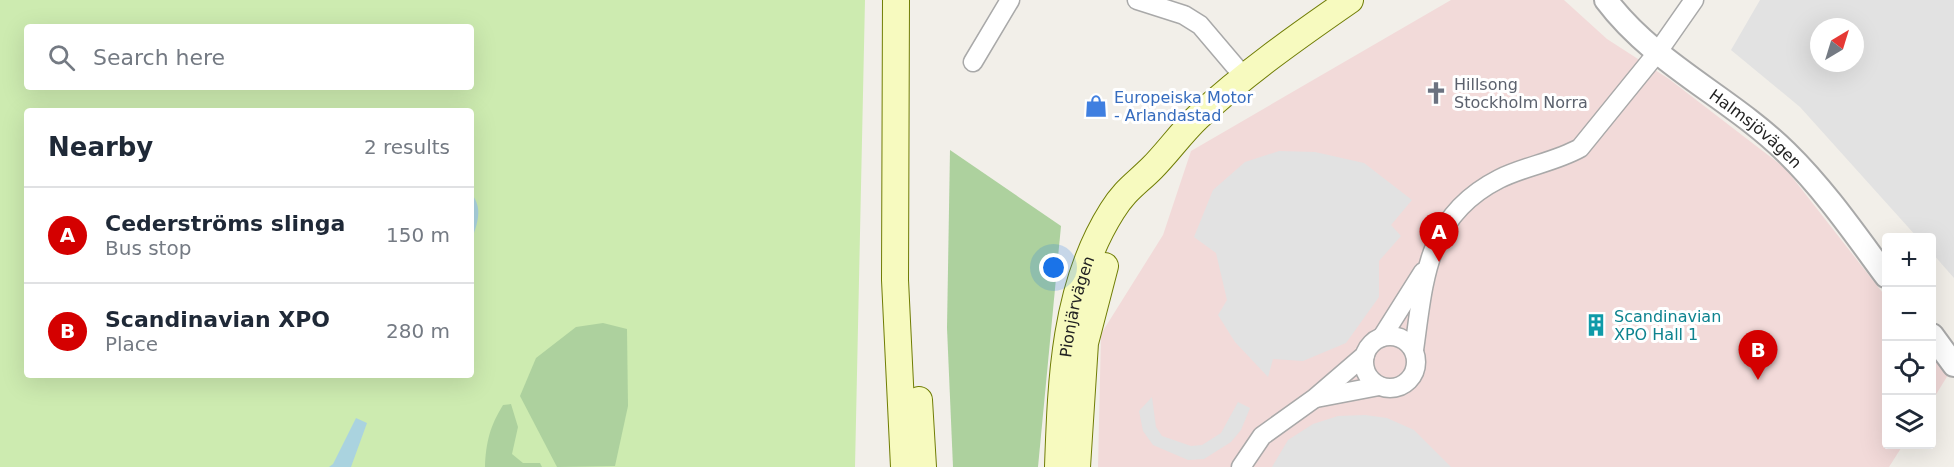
<!DOCTYPE html>
<meta charset="utf-8">
<style>
:root{--surface:#fff;--page:#f2f2f3;--text:#1f2937;--muted:#747a83;--line:#e0e1e3;--accent:#d40000}
body{margin:0;font-family:"DejaVu Sans",sans-serif;background:var(--page);color:var(--text)}
.controls{position:absolute;right:18px;bottom:18px;display:grid;overflow:hidden;border-radius:6px;box-shadow:0 6px 24px #0002}
.controls button{width:54px;height:54px;display:grid;place-items:center;padding:0;border:0;border-bottom:2px solid var(--line);background:var(--surface);color:var(--text);font:30px sans-serif}
.compass{position:absolute;left:1810px;top:18px;width:54px;height:54px;border-radius:50%;background:var(--surface);box-shadow:0 6px 24px #0002;rotate:38deg}
.you{position:absolute;left:1054px;top:268px;width:21px;height:21px;margin:-15px;border:4px solid #fff;border-radius:50%;background:#1a73e8;box-shadow:0 0 0 9px #1a73e833}
.badge{display:grid;place-items:center;width:39px;height:39px;border-radius:50%;background:var(--accent);color:#fff;font-size:20px;font-weight:700}
.pin{position:absolute;translate:-50% -50px;filter:drop-shadow(0 2px 3px #0008)}
.pin::after{content:'';position:absolute;top:32px;width:21px;height:18px;background:inherit;clip-path:polygon(0 0,100% 0,50% 100%)}
.list{margin:0;padding:0;list-style:none}
h2{display:flex;justify-content:space-between;align-items:center;height:78px;margin:0;padding:0 24px;font-size:26px}
h2 small{font-size:20px;font-weight:400;color:var(--muted)}
.list li{display:grid;grid-template-columns:39px 1fr auto;gap:18px;align-items:center;box-sizing:border-box;height:96px;padding:0 24px;border-top:2px solid var(--line)}
.list b{display:block;font-size:22px;white-space:nowrap}
.list p{margin:0;font-size:20px;white-space:nowrap;color:var(--muted)}
.list em{font-size:20px;font-style:normal;color:var(--muted)}
.icon{flex:none;width:33px;height:33px;fill:none;stroke:currentColor;stroke-width:2;stroke-linecap:round;stroke-linejoin:round}
.map{position:relative;flex:none;width:1954px;height:467px;overflow:hidden}
.search{position:absolute;background:var(--surface);box-shadow:0 6px 24px #0002;left:24px;top:24px;width:450px;height:66px;display:flex;align-items:center;gap:15px;box-sizing:border-box;padding:0 21px;border-radius:6px;color:var(--muted);font-size:22px}
.panel{position:absolute;background:var(--surface);box-shadow:0 6px 24px #0002;left:24px;top:108px;width:450px;height:270px;border-radius:6px}
.map>svg:first-child{display:block}
</style>
<div class="map">
<svg width="1954" height="467" viewBox="0 0 1954 467">
<rect width="100%" height="100%" fill="#f2efe9"/>
<g fill="#f2dad9">
<polygon points="1451,0 1564,0 1607,39 1669,79 1785,168 1886,297 1886,444 1903,445 1889,467 1098,467 1101,334 1163,235 1191,151"/>
<polygon points="1932,354 1948,375 1932,401"/>
</g>
<path fill="#cdebb0" fill-rule="evenodd" d="M0,0H865L855,467H0ZM27,27H471V87H27ZM27,111H471V375H27Z"/>
<g fill="#add19e">
<polygon points="950,150 1061,226 1038,467 953,467 947,328"/>
<polygon points="603,323 627,329 628,406 615,466 557,467 520,396 536,358 576,327"/>
<path d="M511,404L518,427L512,454L523,463H540L542,467H485C486,442 490,426 503,405Z"/>
</g>
<g fill="#e2e2e2" fill-rule="evenodd">
<path d="M1760,0H1954V278L1932,253V237H1917L1800,107L1731,50ZM1819,27H1855V63H1819Z"/>
<polygon points="1279,151 1315,152 1364,163 1412,200 1391,225 1401,236 1379,261 1379,297 1346,343 1303,361 1273,359 1268,377 1235,342 1218,315 1227,300 1216,253 1194,237 1213,190 1245,162"/>
<polygon points="1152,397 1156,427 1162,436 1191,446 1202,445 1221,433 1238,402 1250,408 1241,430 1231,442 1204,459 1188,460 1153,445 1143,431 1139,411"/>
<polygon points="1365,415 1387,418 1414,430 1451,467 1272,467 1288,440 1313,424 1338,416"/>
</g>
<g fill="#aad3df">
<path d="M471,193C484,209 477,224 471,242Z"/>
<polygon points="356,418 367,423 351,467 329,467 333,464"/>
</g>
<g fill="none" stroke-linecap="round" stroke-linejoin="round">
<g stroke="#a9a9a9" stroke-width="21">
<g id="minor">
<polyline points="1137,0 1184,15 1200,25 1245,78"/>
<polyline points="973,62 1010,0"/>
<circle cx="1390" cy="362" r="26"/>
<polyline points="1382,337 1423,272"/>
<path d="M1414,350C1424,279 1426,216 1499,179C1525,166 1555,162 1580,148L1657,53L1694,0"/>
<polyline points="1316,398 1379,386"/>
<polyline points="1241,467 1262,436 1315,398 1365,355"/>
</g>
</g>
<g stroke="#a9a9a9" stroke-width="26">
<g id="tertiary">
<path id="s1" d="M1606,0C1654,64 1730,97 1786,152C1824,189 1855,234 1886,276"/>
<polyline points="1932,335 1954,365"/>
</g>
</g>
<g stroke="#707d05" stroke-width="28">
<g id="secondary">
<polyline points="896,0 895,280 904,467"/>
<polyline points="919,400 923,467"/>
<path id="s2" d="M1058,467C1061,380 1064,287 1112,211C1125,190 1136,184 1152,168C1168,152 1181,133 1198,117C1244,74 1298,36 1350,0"/>
<polyline points="1077,467 1085,343 1105,266"/>
</g>
</g>
<use href="#minor" stroke="#fff" stroke-width="18"/>
<use href="#tertiary" stroke="#fff" stroke-width="22"/>
<use href="#secondary" stroke="#f7fabf" stroke-width="26"/>
</g>
<defs>
<g id="church-bare" transform="scale(1.8)"><path d="M-1.2-6h2.4v3.5h3.3v2.4h-3.3V6h-2.4V-.1h-3.3v-2.4h3.3Z" fill="#6b7280" stroke="#fff" stroke-width="2.5" paint-order="stroke"/></g>
<g id="shop-bare" transform="scale(1.8)"><path d="M-5-2.5h2.3a2.7 3.5 0 0 1 5.4 0H5L5.5 6h-11ZM-1.5-2.5h3a1.5 2.3 0 0 0-3 0Z" fill="#3f7fe0" stroke="#fff" stroke-width="2.5" paint-order="stroke"/></g>
<g id="building-bare" transform="scale(1.8)"><path d="M-4-6H4V6H1V3H-1V6H-4ZM-2.5-4.3h1.7v1.8h-1.7ZM.8-4.3h1.7v1.8H.8ZM-2.5-1h1.7V.8h-1.7ZM.8-1h1.7V.8H.8Z" fill="#0f9aa8" stroke="#fff" stroke-width="2.5" paint-order="stroke"/></g>
</defs>
<g fill-rule="evenodd">
<use href="#church-bare" x="1436" y="93"/>
<use href="#shop-bare" x="1096" y="106"/>
<use href="#building-bare" x="1596" y="325"/>
</g>
<g text-anchor="middle" stroke-width="6" stroke-linejoin="round" paint-order="stroke">
<g font-size="16" fill="#5b616d" stroke="#fff" text-anchor="start">
<text x="1454" y="90">Hillsong<tspan x="1454" dy="18">Stockholm Norra</tspan></text>
</g>
<g font-size="16" fill="#366cbe" stroke="#fff" text-anchor="start">
<text x="1114" y="103">Europeiska Motor<tspan x="1114" dy="18">- Arlandastad</tspan></text>
</g>
<g font-size="16" fill="#222" stroke="#fff">
<text dy="6" stroke="none"><textPath href="#s1" startOffset="198">Halmsjövägen</textPath></text>
<text dy="6" stroke="none"><textPath href="#s2" startOffset="162">Pionjärvägen</textPath></text>
</g>
<g font-size="16" fill="#0d838f" stroke="#fff" text-anchor="start">
<text x="1614" y="322">Scandinavian<tspan x="1614" dy="18">XPO Hall 1</tspan></text>
</g>
</g>
</svg>
<div class="controls">
<button>+</button>
<button>−</button>
<button><svg class="icon" aria-label="locate" viewBox="0 0 24 24"><circle cx="12" cy="12" r="6"/><path d="M12 2v4M12 18v4M2 12h4M18 12h4"/></svg></button>
<button><svg class="icon" aria-label="layers" viewBox="0 0 24 24"><path d="M12 4l9 5-9 5-9-5zM3 14l9 5 9-5"/></svg></button>
</div>
<svg class="compass" viewBox="-18 -18 36 36"><path d="M0-13l5 13h-10z" fill="#e53935"/><path d="M0 13l5-13h-10z" fill="#747a83"/></svg>
<div class="you"></div>
<div class="pin badge" style="left:1439px;top:262px">A</div>
<div class="pin badge" style="left:1758px;top:380px">B</div>
<div class="search"><svg class="icon" aria-label="search" viewBox="0 0 24 24"><circle cx="10" cy="10" r="6"/><path d="M15 15l6 6"/></svg>Search here</div>
<section class="panel">
<h2>Nearby<small>2 results</small></h2>
<ul class="list">
<li><span class="badge">A</span><div><b>Cederströms slinga</b><p>Bus stop</p></div><em>150 m</em></li>
<li><span class="badge">B</span><div><b>Scandinavian XPO</b><p>Place</p></div><em>280 m</em></li>
</ul>
</section>
</div>
